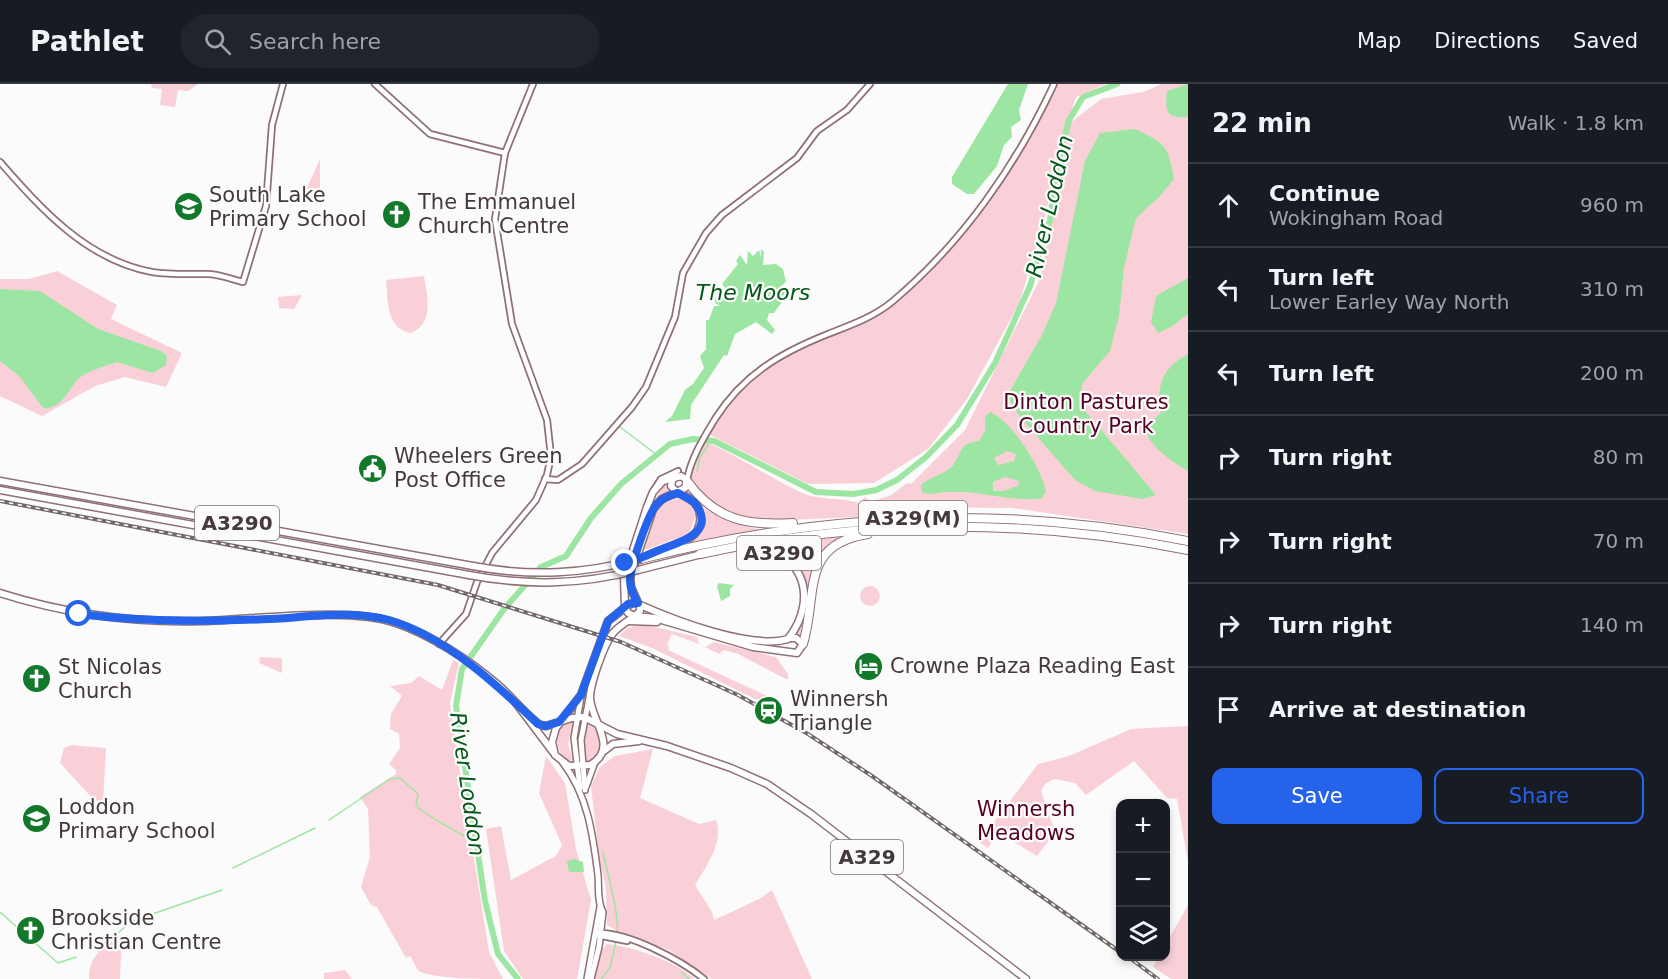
<!DOCTYPE html>
<meta charset="utf-8">
<style>
:root{--surface:#171b24;--page:#20242c;--text:#f1f3f6;--muted:#9ea1a6;--line:#363941;--accent:#2563eb}
body{margin:0;font-family:"DejaVu Sans",sans-serif;background:var(--page);color:var(--text)}
.controls{position:absolute;right:18px;bottom:18px;display:grid;overflow:hidden;border-radius:12px;box-shadow:0 3px 9px #0003}
.controls button{width:54px;height:54px;display:grid;place-items:center;padding:0;border:0;border-bottom:2px solid var(--line);background:var(--surface);color:var(--text);font:30px sans-serif}
.stop{position:absolute;width:18px;height:18px;margin:-14px;border:4px solid #2563eb;border-radius:50%;background:#fff}
.stop.end{background:#2563eb;border-color:#fff;box-shadow:0 2px 6px #0008}
.list{margin:0;padding:0;list-style:none}
h2{display:flex;justify-content:space-between;align-items:center;height:78px;margin:0;padding:0 24px;font-size:26px}
h2 small{font-size:20px;font-weight:400;color:var(--muted)}
.list li{display:grid;grid-template-columns:39px 1fr auto;gap:18px;align-items:center;box-sizing:border-box;height:84px;padding:0 24px;border-top:2px solid var(--line)}
.list b{display:block;font-size:22px;white-space:nowrap}
.list p{margin:0;font-size:20px;white-space:nowrap;color:var(--muted)}
.list em{font-size:20px;font-style:normal;color:var(--muted)}
.actions{display:flex;gap:12px;padding:18px 24px}
.actions a{flex:1;padding:14px 0;border:2px solid var(--accent);border-radius:12px;text-align:center;font-size:21px;color:var(--accent)}
.actions .main{background:var(--accent);color:#fff}
.icon{flex:none;width:33px;height:33px;fill:none;stroke:currentColor;stroke-width:2;stroke-linecap:round;stroke-linejoin:round}
.map{position:relative;flex:none;width:1188px;height:895px;overflow:hidden}
header{display:flex;align-items:center;gap:36px;box-sizing:border-box;height:84px;padding:0 30px;background:var(--surface);border-bottom:2px solid var(--line)}
header strong{font-size:28px}
nav{display:flex;gap:33px;margin-inline-start:auto;font-size:21px}
.search{width:420px;height:54px;background:var(--page);display:flex;align-items:center;gap:15px;box-sizing:border-box;padding:0 21px;border-radius:33px;color:var(--muted);font-size:22px}
main{display:flex}
aside{flex:1;background:var(--surface)}
.map>svg:first-child{display:block}
</style>
<header>
<strong>Pathlet</strong>
<div class="search"><svg class="icon" aria-label="search" viewBox="0 0 24 24"><circle cx="10" cy="10" r="6"/><path d="M15 15l6 6"/></svg>Search here</div>
<nav><a>Map</a><a>Directions</a><a>Saved</a></nav>
</header>
<main>
<div class="map">
<svg width="1188" height="895" viewBox="0 0 1188 895">
<rect width="100%" height="100%" fill="#fbfbfb"/>
<g fill="#fad0d8">
<path d="M151,0H198L188,7L178,6L175,23L160,21L162,5L152,4Z"/>
<path d="M1059,0H1106L1076,13L1060,61L1044,138L1019,220L967,315L928,365L874,399L808,400L710,351C739,300 767,279 821,256C838,249 859,243 875,233C956,184 1013,80 1059,0Z"/>
<path d="M1162,0H1188V450L1012,424L917,423L918,430L769,437C743,436 690,421 691,388C692,377 701,367 706,358C739,372 768,393 800,408C818,417 841,413 859,419L865,413L871,418L891,411L907,399L911,400L965,346L1040,195L1070,39L1101,15L1143,8Z"/>
<path d="M320,75V106H306Z"/>
<path d="M57,187L117,221L111,235L182,269L166,303L125,293L95,302L42,332L0,312V195H29Z"/>
<path d="M424,192C427,213 435,238 411,249C386,245 388,217 386,196Z"/>
<path d="M302,211L294,225L279,224L278,213Z"/>
<path d="M669,397L667,404L672,408L659,415L652,422L627,494L628,506L634,516L627,519C626,513 624,506 625,500C626,481 654,406 669,397Z"/>
<path d="M677,414L687,417L696,430L689,450L642,467C648,448 653,414 677,414Z"/>
<path d="M700,422L729,438L761,446L694,457C703,445 707,437 700,422Z"/>
<path d="M838,453L822,468L812,482L800,554L795,551C803,539 804,528 803,514C801,484 797,468 764,463Z"/>
<circle cx="870" cy="512" r="10"/>
<path d="M642,540L697,553L699,560L672,550L667,561L669,563L668,566L767,612L766,615H755L652,564L619,552L627,544Z"/>
<path d="M714,558L776,573L788,590V596L738,570L724,566L719,570L705,563Z"/>
<path d="M260,573L282,574V589L259,579Z"/>
<path d="M453,576L459,579L450,619L456,662L489,868L503,895C478,895 441,895 420,888C415,884 414,877 410,872L406,874L377,823L371,821L361,803L370,773L368,725L360,713L396,690V686L389,680L400,664L399,650L390,645L391,630L402,612L390,602L411,599L419,592L442,606Z"/>
<path d="M574,635L568,660L574,679L561,672L557,657L561,643Z"/>
<path d="M586,636C606,646 606,671 584,679Z"/>
<path d="M1188,642V778L1177,715L1167,714L1134,677L1086,711L1075,699L1054,695L1045,700L1041,707L1055,748L1037,772L999,749L988,764L979,758L1038,680L1069,672L1131,645Z"/>
<path d="M71,661L106,664L103,718L94,716L60,679L64,664Z"/>
<path d="M653,665L640,714L699,740L716,736C724,759 706,782 695,801L712,828L714,836L761,814L772,806L812,895H711L669,866L615,846L607,841L606,804L599,773L591,702L600,683L615,672Z"/>
<path d="M546,672L565,699L576,765L591,816L577,895H523L504,867L486,745L501,742L511,796L556,772L562,761L539,709Z"/>
<path d="M1188,821V895H1171L1153,883L1158,873L1166,872V860Z"/>
<path d="M122,850L120,895H89C89,870 104,863 122,850Z"/>
<path d="M607,860C628,861 681,879 694,895H594L602,866Z"/>
<path d="M345,886L352,895H324V889Z"/>
</g>
<g fill="#9de5a2" fill-rule="evenodd">
<path d="M1008,0H1028L1019,26L1021,36L1011,43L1012,53L1004,61L997,82L974,110H967L952,100V93Z"/>
<path d="M1188,0V33C1165,35 1165,27 1167,7Z"/>
<path d="M1135,45C1166,60 1168,61 1174,95L1159,113L1136,134L1124,184L1119,232L1110,267L1082,300L1081,322L1156,411L1143,415L1095,407L1075,396L1020,333L1007,312L1042,251L1056,219L1085,77L1100,49Z"/>
<path d="M761,165L764,168L763,181L776,180L783,185L786,198L779,204L791,205L774,229H769L767,236L775,246L772,250L756,238L735,250L727,272L724,271L691,321L690,335L665,338L672,332L685,306L693,300L704,284L700,272L706,265V236H709L714,222H720L715,219V214L726,205L722,200L738,180L736,177L740,171L747,181L748,167L753,172L759,166L761,174Z"/>
<path d="M1188,194V230L1171,243L1158,249L1151,238L1156,212Z"/>
<path d="M0,205L40,207L98,245L161,267L167,272L166,281L153,289L117,278C106,282 86,287 78,295C68,306 61,326 43,324L20,293L0,277Z"/>
<path d="M1188,270V387C1171,376 1149,364 1145,343L1161,329C1156,301 1162,284 1188,270Z"/>
<path d="M990,328C1013,338 1041,384 1046,407L1042,414C1015,419 977,406 948,408C937,408 933,412 922,408L921,401C930,392 944,392 953,381C964,367 957,360 979,357L985,347V333ZM1007,367L1016,370L1014,377L998,381L994,374ZM1005,393L1019,397V401L1004,407H993V398Z"/>
<path d="M719,499L734,501L730,505V512L721,517L717,502Z"/>
<path d="M574,775L583,778L584,788H569L567,777Z"/>
</g>
<g fill="none" stroke-linecap="round" stroke-linejoin="round">
<g stroke="#9de5a2" stroke-width="1.5">
<path d="M620,343L657,371"/>
<path d="M697,387L700,373L711,357"/>
<path d="M329,736L390,695L400,694L418,710L416,721C419,727 468,755 477,758"/>
<path d="M603,768C607,789 620,832 617,849"/>
<path d="M233,784L315,744"/>
<path d="M0,828L58,879L76,873"/>
<path d="M98,867L127,841L138,835L222,806"/>
<path d="M681,888L689,895"/>
<path d="M601,895L610,884L616,857"/>
</g>
<path stroke="#9de5a2" stroke-width="6" d="M518,895L498,870L485,817L456,622L462,585L504,525L541,483L566,472L591,434L621,400L670,360L693,355L714,357L816,408L853,410L876,406L897,396L926,373L957,341L995,279L1030,202L1050,136L1056,89L1069,36L1083,13L1117,0"/>
<defs>
<g id="tertiary">
<path d="M375,0L430,50L505,69"/>
<path d="M0,78C42,126 87,176 152,188C171,191 188,190 207,190C219,190 231,195 243,198L266,122L272,41L283,0"/>
<path d="M545,395L558,396L582,380L632,323L646,303L675,233L683,189L706,149L722,131L797,74L817,47L847,26L870,0"/>
<path d="M687,396C691,374 703,355 715,335C743,291 780,269 828,250C851,241 874,233 893,217C962,159 1016,82 1054,0"/>
<path d="M654,406L661,395L678,387"/>
<path d="M439,560L466,530L477,498L492,469L536,416L547,391L551,372L547,336L512,240L495,135L505,69L533,0"/>
<path d="M598,849C628,848 681,876 704,895"/>
<path d="M597,851L627,857"/>
</g>
<g id="secondary">
<path d="M563,679C588,711 593,752 598,791C599,802 597,818 603,828L599,863L591,895"/>
<path d="M586,703L595,678"/>
<path d="M580,704L574,654L581,613"/>
<path d="M585,706L581,656L590,609"/>
<path d="M587,895L600,823"/>
</g>
<g id="primary">
<path d="M673,393L671,402L678,409"/>
<path d="M0,397L473,482"/>
<path d="M0,406L469,491"/>
<path d="M649,471C668,462 704,459 700,431C699,419 689,413 679,409"/>
<path d="M638,486L702,470"/>
<path d="M0,509C66,530 133,539 202,537C254,536 350,522 396,539C431,551 469,576 497,600C512,613 524,629 540,641L546,642L572,634L584,633L617,650L667,662L731,684L767,700L811,730L1026,895"/>
<path d="M638,520C674,536 751,566 788,555C822,512 800,458 742,465"/>
<path d="M625,523L635,518L640,522V527L635,532L628,529L625,524L624,494L647,423L653,408L663,397L681,392L687,396L685,404L662,415L653,425L630,493L631,503L638,519"/>
<path d="M625,524L608,537L581,611L556,644L552,658L555,671L569,682L590,681C620,664 591,637 590,614C590,600 604,560 613,549C619,542 628,537 635,532"/>
<path d="M636,532L655,534L753,563L797,569L803,560L796,554H789"/>
<path d="M628,537L657,538"/>
<path d="M516,619L553,668"/>
<path d="M604,667L613,660L639,657"/>
</g>
<g id="motorway">
<path d="M687,397C715,436 747,442 793,439"/>
<path d="M700,470C861,435 1026,434 1188,466"/>
<path d="M641,475C821,429 1005,420 1188,457"/>
<path d="M803,560C818,512 799,460 868,450"/>
</g>
</defs>
<use href="#tertiary" stroke="#8e7076" stroke-width="8"/>
<use href="#secondary" stroke="#8e7076" stroke-width="8"/>
<use href="#primary" stroke="#8e7076" stroke-width="9"/>
<use href="#motorway" stroke="#8e7076" stroke-width="10"/>
<use href="#tertiary" stroke="#fff" stroke-width="4.5"/>
<use href="#secondary" stroke="#fff" stroke-width="5"/>
<use href="#primary" stroke="#fff" stroke-width="6"/>
<use href="#motorway" stroke="#fff" stroke-width="8"/>
<defs>
<g id="rail">
<path d="M0,417L438,501L621,558L738,611L808,650L872,692L1120,868"/>
<path d="M1127,872L1158,895"/>
</g>
</defs>
<use href="#rail" stroke="#72686a" stroke-width="4"/>
<use href="#rail" stroke="#fbfbfb" stroke-width="1.5" stroke-dasharray="4.5" stroke-linecap="butt"/>
<defs>
<g id="primary-bridge">
<path d="M473,482C532,493 583,490 641,475"/>
<path d="M469,491C527,502 580,501 638,486"/>
</g>
</defs>
<use href="#primary-bridge" stroke="#8e7076" stroke-width="9" stroke-linecap="butt"/>
<use href="#primary-bridge" stroke="#fff" stroke-width="6"/>
</g>
<g fill="none" stroke-linecap="round" stroke-linejoin="round">
<path stroke="#2563eb" stroke-width="8" d="M79,530C143,538 206,538 270,535C309,533 352,526 389,536C445,552 497,601 538,640L546,642L559,638L581,611L608,537L628,520L638,519C634,512 630,505 630,497C630,483 648,430 657,420C662,414 670,411 678,409L694,418C719,450 678,458 657,467C646,472 636,476 625,479"/>
</g>
<defs>
<symbol id="school-disc" viewBox="-11 -11 22 22"><circle r="9.5" fill="#12782a" stroke="#fbfbfb"/><path d="M0-5L7-2L0 1L-7-2ZM-4 1L0 2.5L4 1V4Q0 6-4 4Z" fill="#fff"/></symbol>
<symbol id="church-disc" viewBox="-11 -11 22 22"><circle r="9.5" fill="#12782a" stroke="#fbfbfb"/><path d="M-1.2-6h2.4v3.5h3.3v2.4h-3.3V6h-2.4V-.1h-3.3v-2.4h3.3Z" fill="#fff"/></symbol>
<symbol id="civic-disc" viewBox="-11 -11 22 22"><circle r="9.5" fill="#12782a" stroke="#fbfbfb"/><path d="M-.6-6.5H3V-4.5H.6V-3L4-1V1h2V6H-6V1h2V-1L-.6-3ZM-1.2 2.5V6h2.4V2.5Z" fill="#fff"/></symbol>
<symbol id="hotel-disc" viewBox="-11 -11 22 22"><circle r="9.5" fill="#12782a" stroke="#fbfbfb"/><path d="M-6-4.5h1.5V1H6V5H4.5V3h-9V5H-6ZM-4 0a1.8 1.8 0 1 1 3.6 0ZM.5 0V-2.5h3Q6-2.5 6 0Z" fill="#fff"/></symbol>
<symbol id="station-disc" viewBox="-11 -11 22 22"><circle r="9.5" fill="#12782a" stroke="#fbfbfb"/><path d="M-3-6H3Q5-6 5-4V2Q5 4 3 4L4.5 6H3L1.5 4h-3L-3 6H-4.5L-3 4Q-5 4-5 2V-4Q-5-6-3-6ZM-3.5-4v3h7v-3ZM-3.5 1v1.5H-2V1ZM2 1v1.5H3.5V1Z" fill="#fff"/></symbol>
</defs>
<g fill-rule="evenodd">
<use href="#school-disc" x="172" y="106" width="33" height="33"/>
<use href="#church-disc" x="380" y="114" width="33" height="33"/>
<use href="#civic-disc" x="356" y="368" width="33" height="33"/>
<use href="#hotel-disc" x="852" y="566" width="33" height="33"/>
<use href="#church-disc" x="20" y="578" width="33" height="33"/>
<use href="#station-disc" x="752" y="610" width="33" height="33"/>
<use href="#school-disc" x="20" y="718" width="33" height="33"/>
<use href="#church-disc" x="14" y="830" width="33" height="33"/>
</g>
<g text-anchor="middle" stroke-width="4.5" stroke-linejoin="round" paint-order="stroke">
<g fill="#fbfbfb" stroke="#7c7375" stroke-width="1.5">
<rect x="859" y="417" width="108" height="34" rx="4.5"/>
<rect x="195" y="422" width="84" height="34" rx="4.5"/>
<rect x="737" y="452" width="84" height="34" rx="4.5"/>
<rect x="831" y="756" width="72" height="34" rx="4.5"/>
</g>
<g font-size="20" font-weight="bold" fill="#46393b">
<text x="913" y="441">A329(M)</text>
<text x="237" y="446">A3290</text>
<text x="779" y="476">A3290</text>
<text x="867" y="780">A329</text>
</g>
<g font-size="21" fill="#46393b" stroke="#fbfbfb" text-anchor="start">
<text x="209" y="118">South Lake<tspan x="209" dy="24">Primary School</tspan></text>
<text x="418" y="125">The Emmanuel<tspan x="418" dy="24">Church Centre</tspan></text>
<text x="394" y="379">Wheelers Green<tspan x="394" dy="24">Post Office</tspan></text>
<text x="890" y="589">Crowne Plaza Reading East</text>
<text x="58" y="590">St Nicolas<tspan x="58" dy="24">Church</tspan></text>
<text x="790" y="622">Winnersh<tspan x="790" dy="24">Triangle</tspan></text>
<text x="58" y="730">Loddon<tspan x="58" dy="24">Primary School</tspan></text>
<text x="51" y="841">Brookside<tspan x="51" dy="24">Christian Centre</tspan></text>
</g>
<g font-size="21" fill="#540022" stroke="#fbfbfb">
<text x="1086" y="325">Dinton Pastures<tspan x="1086" dy="24">Country Park</tspan></text>
<text x="1026" y="732">Winnersh<tspan x="1026" dy="24">Meadows</tspan></text>
</g>
<g font-size="22" font-style="italic" fill="#05571a" stroke="#fbfbfb">
<text transform="translate(1049 122) rotate(-77)" y="8">River Loddon</text>
<text x="753" y="216">The Moors</text>
<text transform="translate(468 700) rotate(82)" y="8">River Loddon</text>
</g>
</g>
</svg>
<div class="controls">
<button>+</button>
<button>−</button>
<button><svg class="icon" aria-label="layers" viewBox="0 0 24 24"><path d="M12 4l9 5-9 5-9-5zM3 14l9 5 9-5"/></svg></button>
</div>
<div class="stop" style="left:79px;top:530px"></div>
<div class="stop end" style="left:625px;top:479px"></div>
</div>
<aside>
<h2>22 min<small>Walk · 1.8 km</small></h2>
<ul class="list">
<li><svg class="icon" aria-label="ahead" viewBox="0 0 24 24"><path d="M12 20V5M6 11l6-6 6 6"/></svg><div><b>Continue</b><p>Wokingham Road</p></div><em>960 m</em></li>
<li><svg class="icon" aria-label="left" viewBox="0 0 24 24"><path d="M17 20v-9H6M10 6l-5 5 5 5"/></svg><div><b>Turn left</b><p>Lower Earley Way North</p></div><em>310 m</em></li>
<li><svg class="icon" aria-label="left" viewBox="0 0 24 24"><path d="M17 20v-9H6M10 6l-5 5 5 5"/></svg><div><b>Turn left</b></div><em>200 m</em></li>
<li><svg class="icon" aria-label="right" viewBox="0 0 24 24"><path d="M7 20v-9h11M14 6l5 5-5 5"/></svg><div><b>Turn right</b></div><em>80 m</em></li>
<li><svg class="icon" aria-label="right" viewBox="0 0 24 24"><path d="M7 20v-9h11M14 6l5 5-5 5"/></svg><div><b>Turn right</b></div><em>70 m</em></li>
<li><svg class="icon" aria-label="right" viewBox="0 0 24 24"><path d="M7 20v-9h11M14 6l5 5-5 5"/></svg><div><b>Turn right</b></div><em>140 m</em></li>
<li><svg class="icon" aria-label="arrive" viewBox="0 0 24 24"><path d="M6 21V4h12l-3 4 3 4H6"/></svg><div><b>Arrive at destination</b></div></li>
</ul>
<div class="actions"><a class="main">Save</a><a>Share</a></div>
</aside>
</main>
